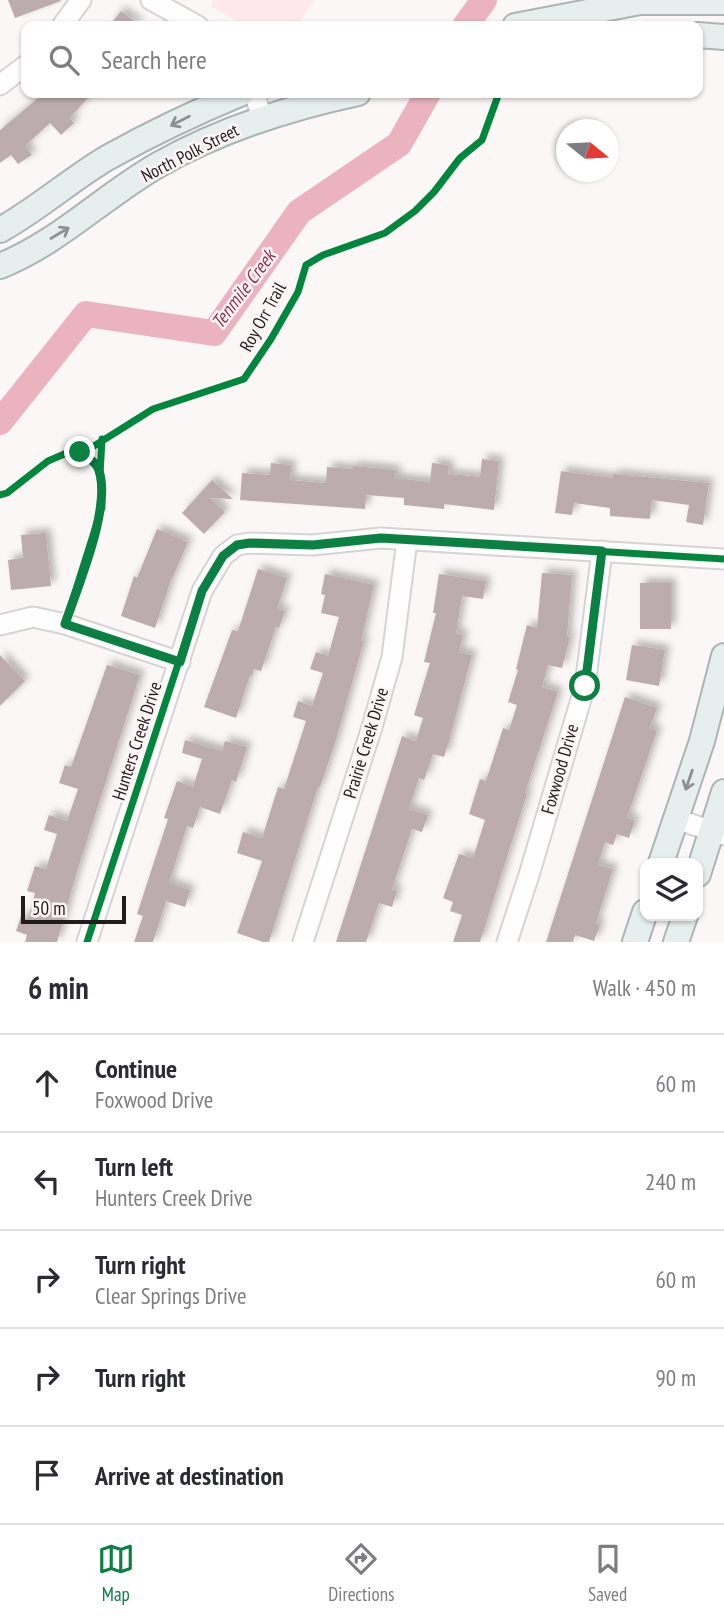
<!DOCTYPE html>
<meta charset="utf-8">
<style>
:root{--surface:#fff;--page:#f7f7f7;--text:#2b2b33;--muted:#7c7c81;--line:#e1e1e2;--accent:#0b8043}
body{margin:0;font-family:"PT Sans Narrow",sans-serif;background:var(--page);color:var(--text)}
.controls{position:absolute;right:21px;bottom:21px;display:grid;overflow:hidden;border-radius:14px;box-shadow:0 2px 5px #0004}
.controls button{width:63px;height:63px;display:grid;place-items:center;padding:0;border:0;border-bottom:2px solid var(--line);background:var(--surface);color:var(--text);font:35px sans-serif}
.compass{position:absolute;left:556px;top:119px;width:63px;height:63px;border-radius:50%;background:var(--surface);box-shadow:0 2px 5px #0004;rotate:108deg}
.scale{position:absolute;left:21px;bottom:18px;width:105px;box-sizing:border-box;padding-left:7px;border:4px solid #211d1e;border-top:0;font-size:19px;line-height:24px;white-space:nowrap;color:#211d1e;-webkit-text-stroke:5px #fff4f6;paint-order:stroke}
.stop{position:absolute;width:21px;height:21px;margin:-16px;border:5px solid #0b8043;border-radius:50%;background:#fff}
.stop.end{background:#0b8043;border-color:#fff;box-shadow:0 2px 7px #0008}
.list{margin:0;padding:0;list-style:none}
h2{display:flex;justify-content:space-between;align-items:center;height:91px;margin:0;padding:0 28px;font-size:30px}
h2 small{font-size:23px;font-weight:400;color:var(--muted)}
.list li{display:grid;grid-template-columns:46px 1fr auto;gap:21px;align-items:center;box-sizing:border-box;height:98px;padding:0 28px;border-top:2px solid var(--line)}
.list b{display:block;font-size:26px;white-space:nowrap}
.list p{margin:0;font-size:23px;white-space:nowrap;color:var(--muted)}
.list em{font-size:23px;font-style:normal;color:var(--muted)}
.icon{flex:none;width:38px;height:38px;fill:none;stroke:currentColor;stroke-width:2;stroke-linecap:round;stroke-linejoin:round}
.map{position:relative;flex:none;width:724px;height:942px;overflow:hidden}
.search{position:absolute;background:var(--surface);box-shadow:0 2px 5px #0004;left:21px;right:21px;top:21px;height:77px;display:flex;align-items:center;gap:18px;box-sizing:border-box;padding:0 24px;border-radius:14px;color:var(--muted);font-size:26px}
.sheet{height:581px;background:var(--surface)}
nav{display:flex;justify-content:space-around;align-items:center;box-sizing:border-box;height:98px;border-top:2px solid var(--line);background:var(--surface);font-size:19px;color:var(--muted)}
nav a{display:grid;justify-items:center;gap:4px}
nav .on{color:var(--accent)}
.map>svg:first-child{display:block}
</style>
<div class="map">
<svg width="724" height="942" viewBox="0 0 724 942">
<defs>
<filter id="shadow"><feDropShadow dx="5" dy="-5" stdDeviation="3.5" flood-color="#0004"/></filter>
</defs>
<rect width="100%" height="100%" fill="#fcf7f7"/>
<path fill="#fee8ec" d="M214,0H314L297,26H246L211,6Z"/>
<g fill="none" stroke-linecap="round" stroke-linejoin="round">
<g stroke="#eab3bf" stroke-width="26">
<path d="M465,26L484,0"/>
<path d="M0,422L86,314L214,333L299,212L399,144L428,93"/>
</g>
</g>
<g fill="#bcacaf" filter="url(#shadow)">
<path d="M8,0H60L61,1L15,18Z"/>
<path d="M121,11L141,26H109Z"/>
<path d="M44,93H92L70,118L74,123L61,135L50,123L25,146L32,155L18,164L11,155L0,163V130Z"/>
<path d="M482,459L499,461L494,510L444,504V509L404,505V498L366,495L365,509L240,500L242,473L270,475L271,463L291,465L290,480L326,483L327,467L353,469V466L396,470L395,478L430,482L432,463L449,465L448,474L480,477Z"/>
<path d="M561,471L613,478V474L709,483L703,525L686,522L689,505L652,500L650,519L610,516V508L574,503L572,515L555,513Z"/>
<path d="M212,480L233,499L210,498L225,512L204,534L182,513Z"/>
<path d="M157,529L188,542L173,577H172L155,628L121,616L134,576L137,578Z"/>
<path d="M46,533L51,586L11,590L8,560L23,558L21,535Z"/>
<path d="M258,569L287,578L277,609L285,611L279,628L276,627L261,671L254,669L252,676L250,675L236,718L204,707L232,630L238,631Z"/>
<path d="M542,573L572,575L567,636L570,637L562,668L548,665L542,687L558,692L525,793L527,794L480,942H453L462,915L450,911L453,902L443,898L459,854L473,858L485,820L469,814L480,779L486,781L503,728L509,730L517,705L508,702L518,670L516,669L527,625L537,628Z"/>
<path d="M325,574L374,585L361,641H364L335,743L320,787H318L269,942H263L237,933L262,861L237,853L243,832L262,838L278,787L284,789L306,721L293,717L298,701L312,706L323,673L310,669L316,652L328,656L339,617L321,613L325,595L321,594Z"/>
<path d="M439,574L486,581L483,599L462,596L456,633L463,635L459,652L472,655L449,741L444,757L433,754L424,780L419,778L409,809L428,815L422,832L412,829L392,889L397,891L392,907L379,903L366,942H336L402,736L416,741L423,718L414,715L430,663L424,662L436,613H433Z"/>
<rect x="640" y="583" width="31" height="46"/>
<path d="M632,645L665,650L659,686L626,680Z"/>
<path d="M0,655L25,681L0,706Z"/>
<path d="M107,665L140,675L75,878L57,942H25L27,935L16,931L21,916L28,919L35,893L27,891L35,866L46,869L57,834L44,830L49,815L67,821L78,789L59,783L65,765L71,767Z"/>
<path d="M625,697L657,708L650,728L657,731L627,818L635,820L629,838L617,834L613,845L605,842L598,865L613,869L596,923L600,925L594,941L575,935L573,942H546Z"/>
<path d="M185,740L222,751L225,741L247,747L236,782L232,780L220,814L200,807L193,828L187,826L169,883L190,890L185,907L166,901L153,942H134L143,916L137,914L168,819L164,818L177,781L193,787L202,759L182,753Z"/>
</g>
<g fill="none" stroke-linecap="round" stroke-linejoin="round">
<defs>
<g id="minor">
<path d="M151,0L198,26"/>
<path d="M62,26L81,0"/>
<path d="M0,85L26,65"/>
<path d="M254,93L262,117"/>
<path d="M0,625L33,617L65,624L180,662"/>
<path d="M676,819L724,835"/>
<path d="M87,942L202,591L223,556L237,545L250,543L313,545L381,538L724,559"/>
<path d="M303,942L372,727L392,657L407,540"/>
<path d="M507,942L529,875L585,686L602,551"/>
</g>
<g id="major">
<path d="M515,26L640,2H724"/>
<path d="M698,35L724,37"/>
<path d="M0,230C38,209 70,180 107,158C150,134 196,112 242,93"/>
<path d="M0,266C58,243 104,196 158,165C221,129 288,108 358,93"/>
<path d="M661,863L702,741L724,656"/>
<path d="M698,874L724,792"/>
<path d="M635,942L645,912"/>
<path d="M676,942L685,916"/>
</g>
</defs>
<use href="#minor" stroke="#d7d3d3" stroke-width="23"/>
<use href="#major" stroke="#aab5b5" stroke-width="28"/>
<use href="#minor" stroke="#fffefe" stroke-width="19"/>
<use href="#major" stroke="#e7eeee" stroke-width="24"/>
<defs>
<g id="cycleway">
<path d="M0,495L7,493L48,461L69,452L86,451L153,409L244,379L271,339L298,292L306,265L323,255L385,233L415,211L434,192L460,158L482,140L499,93"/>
<path d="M65,624L102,507L100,474L102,439"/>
<path d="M87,942L202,591L223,556L237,545L250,543L313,545L381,538L724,559"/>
</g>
</defs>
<use href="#cycleway" stroke="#fff4f6" stroke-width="11"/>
<use href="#cycleway" stroke="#00873e" stroke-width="7"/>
</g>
<defs><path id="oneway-shaft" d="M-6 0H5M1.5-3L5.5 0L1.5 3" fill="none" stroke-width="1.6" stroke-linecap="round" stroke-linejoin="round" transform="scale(1.75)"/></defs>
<g stroke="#8e9090">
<use href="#oneway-shaft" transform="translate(180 121) rotate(153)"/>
<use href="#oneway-shaft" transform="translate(60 233) rotate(-31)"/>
<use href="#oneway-shaft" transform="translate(689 780) rotate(109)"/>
</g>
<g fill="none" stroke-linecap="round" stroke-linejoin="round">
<path stroke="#0b8043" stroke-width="9" d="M80,452C86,456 93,460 97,466C115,500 77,588 65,624L180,662L202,591L223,556L237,545L250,543L313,545L381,538L602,551L585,686"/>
</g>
<g text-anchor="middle" stroke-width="5" stroke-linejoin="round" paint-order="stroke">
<g font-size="18" fill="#211d1e" stroke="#fff4f6">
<text transform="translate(190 153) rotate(-27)" y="6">North Polk Street</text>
<text transform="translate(263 317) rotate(-61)" y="6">Roy Orr Trail</text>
<text transform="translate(137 741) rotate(-72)" y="6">Hunters Creek Drive</text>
<text transform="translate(366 743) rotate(-73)" y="6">Prairie Creek Drive</text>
<text transform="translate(560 769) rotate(-74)" y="6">Foxwood Drive</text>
</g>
<g font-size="19" font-style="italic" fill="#8e344e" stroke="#fff4f6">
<text transform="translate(243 289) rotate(-53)" y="7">Tenmile Creek</text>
</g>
</g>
</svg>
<div class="controls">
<button><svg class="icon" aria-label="layers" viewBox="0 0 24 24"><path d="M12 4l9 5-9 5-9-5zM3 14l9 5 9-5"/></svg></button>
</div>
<svg class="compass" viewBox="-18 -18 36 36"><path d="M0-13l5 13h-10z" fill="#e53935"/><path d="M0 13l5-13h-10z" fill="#7c7c81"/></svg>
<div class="scale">50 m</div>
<div class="stop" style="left:585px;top:686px"></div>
<div class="stop end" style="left:80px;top:452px"></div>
<div class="search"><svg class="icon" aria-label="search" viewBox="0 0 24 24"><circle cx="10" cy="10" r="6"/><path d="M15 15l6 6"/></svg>Search here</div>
</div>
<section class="sheet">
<h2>6 min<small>Walk · 450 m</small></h2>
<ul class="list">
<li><svg class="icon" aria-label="ahead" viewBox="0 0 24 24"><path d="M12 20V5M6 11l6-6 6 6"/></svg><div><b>Continue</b><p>Foxwood Drive</p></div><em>60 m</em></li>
<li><svg class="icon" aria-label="left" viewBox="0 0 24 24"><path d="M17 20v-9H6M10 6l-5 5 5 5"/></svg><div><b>Turn left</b><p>Hunters Creek Drive</p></div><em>240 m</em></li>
<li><svg class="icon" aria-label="right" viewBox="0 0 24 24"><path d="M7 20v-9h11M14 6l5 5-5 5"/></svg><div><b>Turn right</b><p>Clear Springs Drive</p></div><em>60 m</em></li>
<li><svg class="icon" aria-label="right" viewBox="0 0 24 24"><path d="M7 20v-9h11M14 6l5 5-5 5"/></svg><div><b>Turn right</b></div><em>90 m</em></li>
<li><svg class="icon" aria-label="arrive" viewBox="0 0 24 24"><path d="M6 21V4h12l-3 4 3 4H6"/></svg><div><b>Arrive at destination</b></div></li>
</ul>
</section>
<nav>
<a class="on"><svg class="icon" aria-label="map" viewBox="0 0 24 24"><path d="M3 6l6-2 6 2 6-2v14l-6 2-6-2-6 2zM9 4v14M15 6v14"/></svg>Map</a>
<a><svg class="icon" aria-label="directions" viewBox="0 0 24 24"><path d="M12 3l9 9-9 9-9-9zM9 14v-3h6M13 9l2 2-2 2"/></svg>Directions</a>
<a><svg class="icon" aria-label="saved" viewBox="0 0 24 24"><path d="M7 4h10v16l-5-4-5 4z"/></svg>Saved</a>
</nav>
